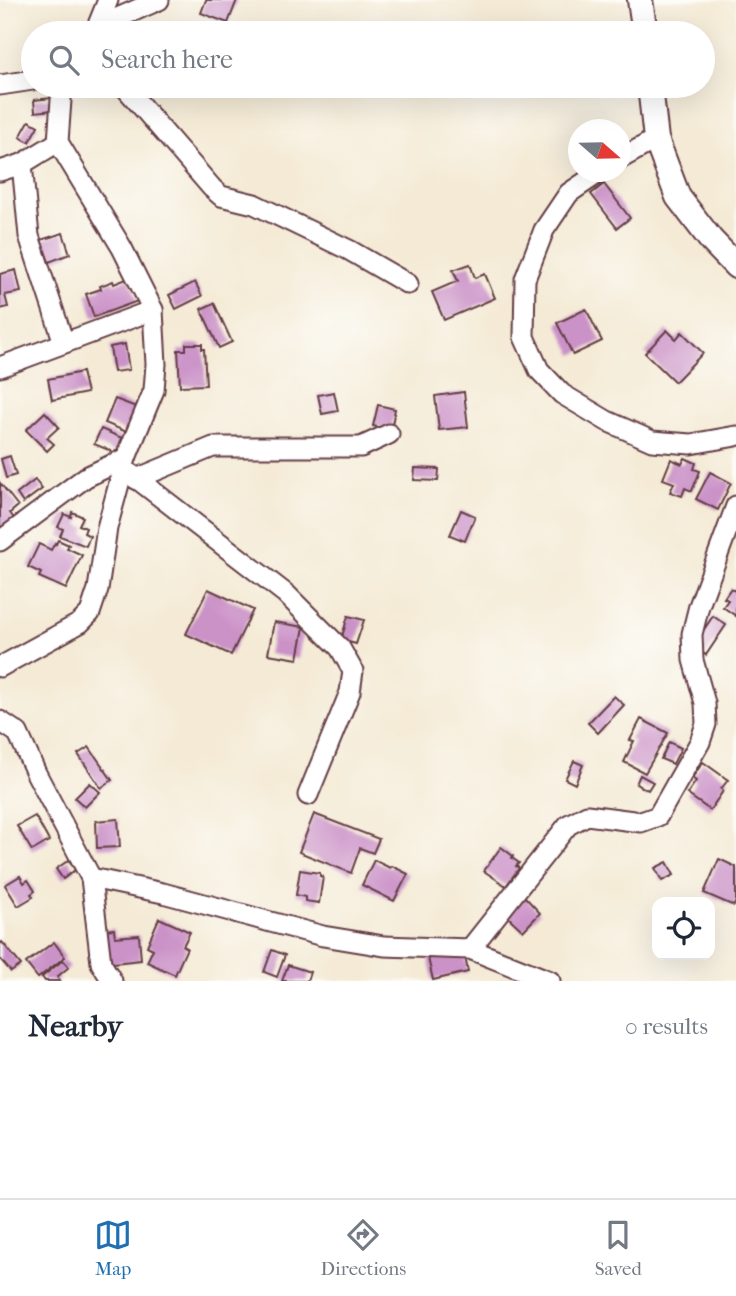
<!DOCTYPE html>
<style>
:root{--surface:#fff;--page:#f6f6f7;--text:#1f2937;--muted:#747a83;--line:#e0e1e3;--accent:#1f6fb2}
body{margin:0;font-family:"IM FELL French Canon",serif;background:var(--page);color:var(--text)}
.controls{position:absolute;right:21px;bottom:21px;display:grid;overflow:hidden;border-radius:14px;box-shadow:0 7px 28px #0002}
.controls button{width:63px;height:63px;display:grid;place-items:center;padding:0;border:0;border-bottom:2px solid var(--line);background:var(--surface);color:var(--text);font:35px sans-serif}
.compass{position:absolute;left:568px;top:119px;width:63px;height:63px;border-radius:50%;background:var(--surface);box-shadow:0 7px 28px #0002;rotate:110deg}
.list{margin:0;padding:0;list-style:none}
h2{display:flex;justify-content:space-between;align-items:center;height:91px;margin:0;padding:0 28px;font-size:30px}
h2 small{font-size:23px;font-weight:400;color:var(--muted)}
.icon{flex:none;width:38px;height:38px;fill:none;stroke:currentColor;stroke-width:2;stroke-linecap:round;stroke-linejoin:round}
.map{position:relative;flex:none;width:736px;height:981px;overflow:hidden}
.search{position:absolute;background:var(--surface);box-shadow:0 7px 28px #0002;left:21px;right:21px;top:21px;height:77px;display:flex;align-items:center;gap:18px;box-sizing:border-box;padding:0 24px;border-radius:38px;color:var(--muted);font-size:26px}
.sheet{height:217px;background:var(--surface)}
nav{display:flex;justify-content:space-around;align-items:center;box-sizing:border-box;height:98px;border-top:2px solid var(--line);background:var(--surface);font-size:19px;color:var(--muted)}
nav a{display:grid;justify-items:center;gap:4px}
nav .on{color:var(--accent)}
.map>svg:first-child{display:block}
</style>
<div class="map">
<svg width="736" height="981" viewBox="0 0 736 981">
<rect width="100%" height="100%" fill="#fdfcf7"/>
<filter id="ink" filterUnits="userSpaceOnUse"><feTurbulence type="fractalNoise" baseFrequency=".0143" numOctaves="2"/><feDisplacementMap in="SourceGraphic" scale="14" xChannelSelector="R" yChannelSelector="G"/><feConvolveMatrix kernelMatrix="1 2 1 2 8 2 1 2 1" color-interpolation-filters="sRGB"/></filter>
<filter id="wash" filterUnits="userSpaceOnUse"><feTurbulence type="fractalNoise" baseFrequency=".00686" numOctaves="4" result="noise"/><feDisplacementMap in="SourceGraphic" scale="28" xChannelSelector="R" yChannelSelector="G"/><feGaussianBlur stdDeviation="1.57" result="paint"/><feColorMatrix in="noise" values="0 0 0 0 0 0 0 0 0 0 0 0 0 0 0 0 0 1.4 0 .05"/><feComposite in="paint" operator="in"/></filter>
<g filter="url(#wash)">
<rect width="100%" height="100%" fill="#f4ead5"/>
<g id="blocks">
<g fill="#cb92c8">
<path d="M206,0H237L228,23L201,13Z"/>
<path d="M52,98L53,110L35,112L34,100Z"/>
<path d="M29,121L38,126L29,142L20,137Z"/>
<path d="M604,184L630,218L617,228L591,194Z"/>
<path d="M63,233L70,254L49,262L41,240Z"/>
<path d="M470,264L475,278L485,274L495,298L444,320L432,292L458,281L453,270Z"/>
<path d="M16,270L21,292L5,295L8,307L0,309V274Z"/>
<path d="M129,278L138,301L94,317L86,294L101,289L100,286L113,281L114,284Z"/>
<path d="M195,282L202,296L176,309L169,295Z"/>
<path d="M214,303L232,342L219,348L201,309Z"/>
<path d="M586,309L602,341L573,355L557,323Z"/>
<path d="M667,330L676,339L682,332L703,353L675,382L645,353Z"/>
<path d="M125,344L129,370L114,372L110,347Z"/>
<path d="M186,344H202V349H204L206,385L180,386L178,350H186Z"/>
<path d="M82,372L87,393L52,400L48,379Z"/>
<path d="M334,392L338,411L322,414L318,395Z"/>
<path d="M464,392L468,427L439,430L435,396Z"/>
<path d="M115,399L139,408L129,433L105,423Z"/>
<path d="M378,405L395,409L391,430L373,426Z"/>
<path d="M45,412L59,427L47,438L54,444L47,451L26,430Z"/>
<path d="M101,429L122,438L116,453L94,444Z"/>
<path d="M10,456L16,475L6,478L1,459Z"/>
<path d="M685,458L696,463L694,469L700,471L692,491L685,488L682,496L670,492L674,483L663,479L671,459L682,464Z"/>
<path d="M415,468L439,469L438,481L414,480Z"/>
<path d="M710,472L731,483L718,510L696,499Z"/>
<path d="M35,480L42,489L23,503L17,494Z"/>
<path d="M0,483L18,506L10,513L16,521L0,533Z"/>
<path d="M461,510L475,516L465,541L450,535Z"/>
<path d="M72,512L83,517L79,525L86,528L84,533L90,536L86,546L60,536L63,529L58,527L64,514L71,517Z"/>
<path d="M58,540L69,545L67,548L82,555L66,589L39,577L41,573L28,567L39,544L51,550L55,543L56,544Z"/>
<path d="M731,588L736,592V616L723,607L728,600L724,598Z"/>
<path d="M208,589L253,610L231,655L186,634Z"/>
<path d="M348,616L364,620L356,644L341,640Z"/>
<path d="M713,616L726,625L706,655L693,646Z"/>
<path d="M274,622L304,627L298,659L268,654Z"/>
<path d="M614,696L624,705L598,733L588,723Z"/>
<path d="M641,719L668,733L645,773L624,762L634,741L630,740Z"/>
<path d="M669,742L681,748L673,764L661,759Z"/>
<path d="M89,747L112,780L101,788L78,754Z"/>
<path d="M574,761L583,765L575,784L565,779Z"/>
<path d="M703,762L728,780L721,789L723,791L710,810L687,794L696,781L692,778Z"/>
<path d="M640,775L653,782L648,790L636,784Z"/>
<path d="M90,783L100,792L85,807L75,798Z"/>
<path d="M314,814L379,839L373,853L360,848L351,873L299,852Z"/>
<path d="M35,816L49,841L32,851L17,826Z"/>
<path d="M118,819L120,847L97,848L96,821Z"/>
<path d="M501,847L513,856L512,858L519,863L516,866L519,868L506,886L484,871Z"/>
<path d="M719,859L736,867V901L734,906L704,893Z"/>
<path d="M69,860L75,870L63,879L56,869Z"/>
<path d="M374,860L390,868L392,866L408,874L394,901L362,885Z"/>
<path d="M667,862L674,875L662,881L655,868Z"/>
<path d="M300,870L320,873V876L323,877L319,903L305,901V897L296,895Z"/>
<path d="M20,876L24,883L28,880L35,891L31,894L33,897L18,906L5,885Z"/>
<path d="M524,896L540,913L523,931L505,914Z"/>
<path d="M159,918L190,932L183,946L187,948L175,975L147,962L153,949L147,946Z"/>
<path d="M114,929L115,937L139,935L141,960L104,964L101,930Z"/>
<path d="M2,942L21,965L11,972L0,959V944Z"/>
<path d="M54,942L65,957L38,978L26,963Z"/>
<path d="M272,950L285,955L277,977L264,972Z"/>
<path d="M464,951L468,972L433,980L428,958Z"/>
<path d="M63,960L69,967L57,977L60,981H45L42,977Z"/>
<path d="M288,965L310,972L307,981H282Z"/>
</g>
</g>
</g>
<g filter="url(#ink)">
<use href="#blocks" fill-opacity="0" stroke="#643d44" stroke-width="2"/>
<g fill="none" stroke-linecap="round" stroke-linejoin="round">
<defs>
<g id="minor">
<path d="M97,27L108,0"/>
<path d="M91,33L97,27L159,0"/>
<path d="M0,85L33,80"/>
<path d="M124,86L212,188L221,196L254,204L349,250L408,284"/>
<path d="M620,159L656,139"/>
<path d="M22,164L29,236L64,343"/>
<path d="M0,171L22,164L58,142"/>
<path d="M600,172L569,193L544,230L525,279L524,337L539,370L562,394L607,421L652,441L691,444L736,436"/>
<path d="M0,367L153,310"/>
<path d="M123,468L286,594L340,648L353,671L350,692L308,795"/>
<path d="M136,479L213,447H361L389,434"/>
<path d="M0,541L86,477L126,458"/>
<path d="M0,667L80,623L90,613L98,589L107,528L126,458L154,390L156,364L153,310L122,248L58,142L62,86"/>
<path d="M0,721L18,733L36,773L91,878L101,963L112,981"/>
<path d="M91,878L163,893L323,936L384,946L470,949L550,981"/>
<path d="M470,949L568,825L587,815L641,822L658,816L700,742L706,724L705,703L693,660L692,634L699,606L736,506"/>
</g>
<g id="tertiary">
<path d="M640,0L645,33"/>
<path d="M650,86L656,139L678,197L711,240L736,266"/>
</g>
</defs>
<use href="#minor" stroke="#643d44" stroke-width="23"/>
<use href="#tertiary" stroke="#643d44" stroke-width="28"/>
<use href="#minor" stroke="#fff" stroke-width="19"/>
<use href="#tertiary" stroke="#fff" stroke-width="24"/>
</g>
</g>
</svg>
<div class="controls">
<button><svg class="icon" aria-label="locate" viewBox="0 0 24 24"><circle cx="12" cy="12" r="6"/><path d="M12 2v4M12 18v4M2 12h4M18 12h4"/></svg></button>
</div>
<svg class="compass" viewBox="-18 -18 36 36"><path d="M0-13l5 13h-10z" fill="#e53935"/><path d="M0 13l5-13h-10z" fill="#747a83"/></svg>
<div class="search"><svg class="icon" aria-label="search" viewBox="0 0 24 24"><circle cx="10" cy="10" r="6"/><path d="M15 15l6 6"/></svg>Search here</div>
</div>
<section class="sheet">
<h2>Nearby<small>0 results</small></h2>
<ul class="list">
</ul>
</section>
<nav>
<a class="on"><svg class="icon" aria-label="map" viewBox="0 0 24 24"><path d="M3 6l6-2 6 2 6-2v14l-6 2-6-2-6 2zM9 4v14M15 6v14"/></svg>Map</a>
<a><svg class="icon" aria-label="directions" viewBox="0 0 24 24"><path d="M12 3l9 9-9 9-9-9zM9 14v-3h6M13 9l2 2-2 2"/></svg>Directions</a>
<a><svg class="icon" aria-label="saved" viewBox="0 0 24 24"><path d="M7 4h10v16l-5-4-5 4z"/></svg>Saved</a>
</nav>
